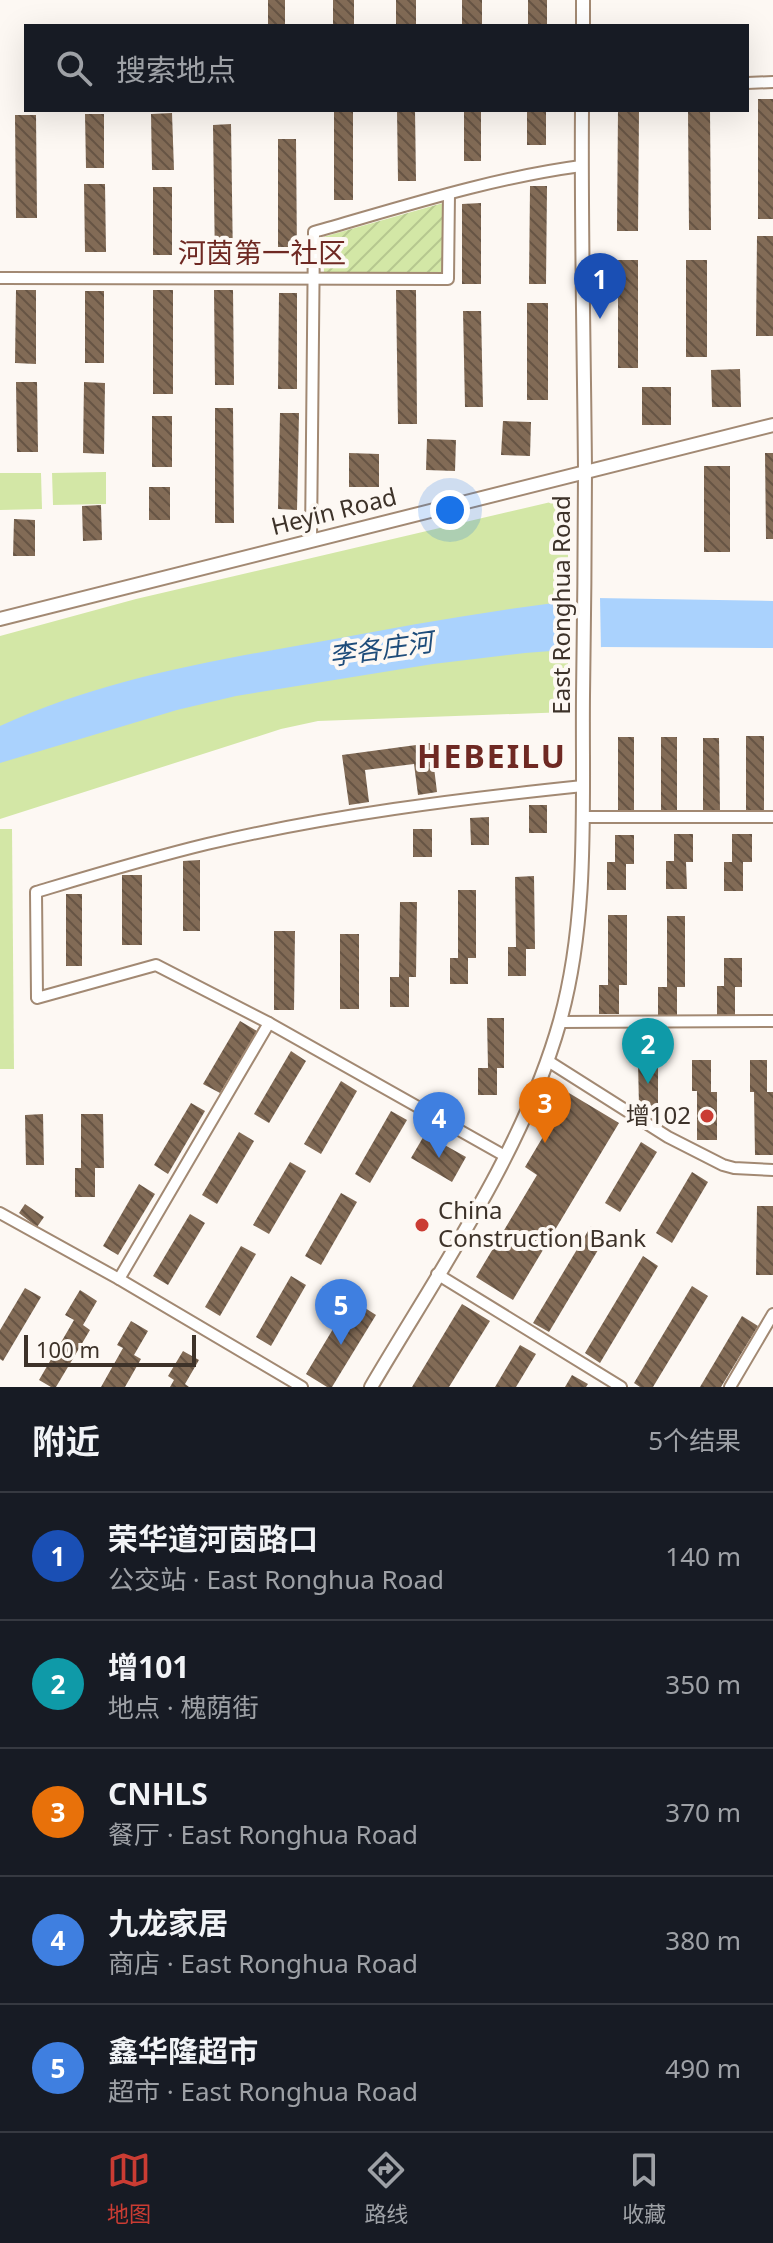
<!DOCTYPE html>
<html lang="zh">
<meta charset="utf-8">
<style>
:root{--surface:#171b24;--page:#20242c;--text:#f1f3f6;--muted:#9ea1a6;--line:#363941;--accent:#ca3c33}
body{margin:0;font-family:"Noto Sans","Noto Sans SC",sans-serif;background:var(--page);color:var(--text)}
.scale{position:absolute;left:24px;bottom:20px;width:172px;box-sizing:border-box;padding-left:8px;border:4px solid #3d3229;border-top:0;font-size:22px;line-height:28px;white-space:nowrap;color:#3d3229;-webkit-text-stroke:6px #fdf8f3;paint-order:stroke}
.you{position:absolute;left:450px;top:510px;width:28px;height:28px;margin:-20px;border:6px solid #fff;border-radius:50%;background:#1a73e8;box-shadow:0 0 0 12px #1a73e833}
.badge{display:grid;place-items:center;width:52px;height:52px;border-radius:50%;background:var(--accent);color:#fff;font-size:26px;font-weight:700}
.pin{position:absolute;translate:-50% -66px;filter:drop-shadow(0 2px 4px #0008)}
.pin::after{content:'';position:absolute;top:42px;width:28px;height:24px;background:inherit;clip-path:polygon(0 0,100% 0,50% 100%)}
.list{margin:0;padding:0;list-style:none}
h2{display:flex;justify-content:space-between;align-items:center;height:104px;margin:0;padding:0 32px;font-size:34px}
h2 small{font-size:26px;font-weight:400;color:var(--muted)}
.list li{display:grid;grid-template-columns:52px 1fr auto;gap:24px;align-items:center;box-sizing:border-box;height:128px;padding:0 32px;border-top:2px solid var(--line)}
.list b{display:block;font-size:30px;white-space:nowrap}
.list p{margin:0;font-size:26px;white-space:nowrap;color:var(--muted)}
.list em{font-size:26px;font-style:normal;color:var(--muted)}
.icon{flex:none;width:44px;height:44px;fill:none;stroke:currentColor;stroke-width:2;stroke-linecap:round;stroke-linejoin:round}
.map{position:relative;flex:none;width:773px;height:1387px;overflow:hidden}
.search{position:absolute;background:var(--surface);box-shadow:0 8px 32px #0002;left:24px;right:24px;top:24px;height:88px;display:flex;align-items:center;gap:20px;box-sizing:border-box;padding:0 28px;border-radius:0px;color:var(--muted);font-size:30px}
.sheet{height:744px;background:var(--surface)}
nav{display:flex;justify-content:space-around;align-items:center;box-sizing:border-box;height:112px;border-top:2px solid var(--line);background:var(--surface);font-size:22px;color:var(--muted)}
nav a{display:grid;justify-items:center;gap:4px}
nav .on{color:var(--accent)}
.map>svg:first-child{display:block}
</style>
<div class="map">
<svg width="773" height="1387" viewBox="0 0 773 1387">
<defs>
<pattern id="garden-furrows" width="10" height="10" patternUnits="userSpaceOnUse" patternTransform="scale(2)"><rect width="10" height="10" fill="#d3e7a6"/><path d="M-1 1l2-2M0 10L10 0M9 11l2-2" fill="none" stroke="#b6c78f"/></pattern>
<pattern id="building-back-hatch" width="6" height="6" patternUnits="userSpaceOnUse" patternTransform="scale(2)"><rect width="6" height="6" fill="#826b56"/><path d="M-1 5l2 2M0 0l6 6M5-1l2 2" fill="none" stroke="#665444"/></pattern>
</defs>
<rect width="100%" height="100%" fill="#fdf8f3"/>
<g fill="#d3e7a6">
<path d="M106,472V504L53,505L52,473Z"/>
<path d="M0,473H41L42,509L0,510Z"/>
<path d="M568,498V712L318,721L281,729L0,819V636L136,599Z"/>
<path d="M0,829H12L14,1069H0Z"/>
</g>
<path fill="url(#garden-furrows)" d="M443,203V274H324L323,237Z"/>
<path fill="#aad2fd" d="M596,598L773,601V648L603,647L525,653L433,664L236,696L177,710L0,763V726C101,680 210,661 318,642C410,625 503,608 596,598Z"/>
<path fill="#fdf8f3" d="M571,598H600L601,651L572,653Z"/>
<g fill="url(#building-back-hatch)">
<rect x="268" y="0" width="17" height="26"/>
<rect x="333" y="0" width="21" height="26"/>
<rect x="396" y="0" width="20" height="26"/>
<rect x="462" y="0" width="20" height="26"/>
<rect x="528" y="0" width="19" height="26"/>
<rect x="758" y="99" width="15" height="120"/>
<rect x="334" y="110" width="19" height="90"/>
<path d="M397,110H415L416,181H398Z"/>
<rect x="464" y="110" width="17" height="51"/>
<rect x="527" y="110" width="19" height="35"/>
<path d="M618,110H639L638,231H617Z"/>
<path d="M688,110H710L711,230H689Z"/>
<path d="M172,113L174,170H152L151,114Z"/>
<path d="M85,114H104V168H86Z"/>
<path d="M15,115H36L37,218H16Z"/>
<path d="M231,124L233,263H215L213,125Z"/>
<path d="M278,139H296L297,257H278Z"/>
<path d="M84,184H105L106,252H85Z"/>
<path d="M530,186H547L546,284H529Z"/>
<rect x="153" y="187" width="19" height="68"/>
<path d="M481,203V284H462V204Z"/>
<path d="M757,236H773V336H756Z"/>
<rect x="618" y="260" width="20" height="108"/>
<rect x="686" y="260" width="21" height="97"/>
<path d="M16,290H36V364L15,363Z"/>
<rect x="153" y="290" width="20" height="104"/>
<path d="M214,290H233L234,385H215Z"/>
<path d="M396,290H416L417,424H398Z"/>
<rect x="85" y="291" width="19" height="72"/>
<path d="M279,293H297V389H278Z"/>
<rect x="527" y="303" width="21" height="97"/>
<path d="M463,311H481L483,407H465Z"/>
<path d="M740,369L741,407H712L711,370Z"/>
<path d="M16,382H37L38,452H17Z"/>
<path d="M84,382L105,383L104,454L83,453Z"/>
<rect x="642" y="387" width="29" height="38"/>
<path d="M215,408H233L234,523H215Z"/>
<path d="M280,413H299L297,510L278,509Z"/>
<rect x="152" y="416" width="20" height="51"/>
<path d="M503,421L531,422L530,456L501,455Z"/>
<path d="M427,439L456,440L455,471L426,470Z"/>
<path d="M349,453L379,454V487H349Z"/>
<path d="M765,453H773V539H766Z"/>
<rect x="704" y="466" width="26" height="86"/>
<rect x="149" y="487" width="21" height="33"/>
<path d="M101,505L102,540L83,541L82,506Z"/>
<path d="M14,519L35,520V556H13Z"/>
<rect x="746" y="736" width="18" height="74"/>
<rect x="618" y="737" width="16" height="75"/>
<rect x="661" y="737" width="16" height="74"/>
<path d="M703,738H719L720,812H703Z"/>
<path d="M431,743L437,792L418,795L414,764L365,770L369,802L349,805L342,755Z"/>
<rect x="529" y="805" width="18" height="28"/>
<path d="M489,817V845H471L470,818Z"/>
<rect x="413" y="829" width="19" height="28"/>
<path d="M674,834H693V862H686L687,889H666V861H674Z"/>
<path d="M732,834H752V862H743V891H724V862H732Z"/>
<path d="M615,835H634V864H626V890H607V862H615Z"/>
<path d="M200,860V931H183V861Z"/>
<rect x="122" y="875" width="20" height="70"/>
<path d="M534,876L535,949H526V976H508V947H516L515,877Z"/>
<path d="M458,890H476V958H468V984H450V958H458Z"/>
<rect x="66" y="894" width="16" height="72"/>
<path d="M400,902H417L416,977H409V1007H390V977H399Z"/>
<path d="M608,915H627V985H619V1014H599V985H608Z"/>
<path d="M667,916H685V987H677V1015H658V987H667Z"/>
<path d="M274,931H295L294,1010H274Z"/>
<rect x="340" y="934" width="19" height="75"/>
<path d="M724,958H742V987H735V1015H717V986H724Z"/>
<path d="M487,1018H504V1068H497V1095H478V1068H488Z"/>
<path d="M240,1021L257,1031L220,1093L203,1084Z"/>
<path d="M291,1051L306,1061L269,1123L254,1114Z"/>
<path d="M692,1060H711V1092H717V1140H697V1091H692Z"/>
<path d="M750,1060H767V1092H773V1155H755L754,1092H750Z"/>
<path d="M638,1061H658V1107H639Z"/>
<path d="M341,1081L357,1091L321,1154L304,1144Z"/>
<path d="M569,1093L619,1123L513,1300L476,1277L537,1175L525,1167Z"/>
<path d="M191,1103L205,1111L168,1174L154,1165Z"/>
<path d="M391,1111L407,1120L370,1183L355,1174Z"/>
<path d="M43,1114L44,1165H26L25,1115Z"/>
<path d="M81,1114H103L104,1168H95V1197H75V1168H81Z"/>
<path d="M239,1132L254,1141L217,1204L202,1195Z"/>
<path d="M425,1134L466,1157L452,1182L411,1158Z"/>
<path d="M641,1142L657,1152L620,1212L605,1203Z"/>
<path d="M290,1162L306,1171L269,1234L253,1225Z"/>
<path d="M692,1172L708,1182L672,1243L656,1233Z"/>
<path d="M139,1184L155,1194L118,1255L103,1246Z"/>
<path d="M341,1193L357,1202L321,1265L305,1256Z"/>
<path d="M25,1204L44,1217L37,1227L19,1213Z"/>
<path d="M757,1206H773V1275H756Z"/>
<path d="M190,1214L205,1223L168,1285L153,1276Z"/>
<path d="M591,1226L607,1235L549,1332L533,1323Z"/>
<path d="M241,1246L256,1254L220,1316L205,1307Z"/>
<path d="M643,1256L658,1266L600,1363L585,1353Z"/>
<path d="M291,1276L306,1285L271,1346L256,1337Z"/>
<path d="M692,1286L708,1296L653,1387H640L634,1383Z"/>
<path d="M25,1288L41,1297L3,1361L0,1359V1330Z"/>
<path d="M80,1290L97,1301L83,1325L90,1330L56,1387H51L39,1380L74,1320L65,1315Z"/>
<path d="M351,1299L376,1315L332,1387H327L306,1374Z"/>
<path d="M462,1304L490,1321L449,1387H412Z"/>
<path d="M742,1316L758,1326L721,1387H700Z"/>
<path d="M131,1321L148,1331L134,1355L141,1359L125,1387H101L123,1348L117,1345Z"/>
<path d="M520,1345L536,1354L516,1387H495Z"/>
<path d="M183,1351L199,1360L185,1384L189,1387H170L174,1380L168,1376Z"/>
<path d="M572,1375L588,1384L586,1387H565Z"/>
</g>
<g fill="none" stroke-linecap="round" stroke-linejoin="round">
<defs>
<g id="minor">
<path d="M747,83L773,82"/>
<path d="M0,278L448,279L449,194"/>
<path d="M311,540L314,232C402,207 491,178 581,166"/>
<path d="M582,817H773"/>
<path d="M560,1022L773,1021"/>
<path d="M548,1061L668,1137L723,1165L734,1168L773,1170"/>
<path d="M505,1156L269,1023L156,965L37,998L36,892C93,875 149,858 207,844C330,815 457,799 583,786"/>
<path d="M0,1213L119,1279L302,1387"/>
<path d="M437,1274L621,1387"/>
<path d="M119,1279L269,1023"/>
<path d="M730,1387L773,1314"/>
</g>
<g id="tertiary">
<path d="M583,26V0"/>
<path d="M0,619L773,425"/>
<path d="M371,1387C438,1273 524,1150 560,1021C589,917 582,803 583,696C584,621 585,545 585,470C584,350 581,230 582,110"/>
</g>
</defs>
<use href="#minor" stroke="#a28973" stroke-width="14"/>
<use href="#tertiary" stroke="#a28973" stroke-width="16"/>
<use href="#minor" stroke="#fff" stroke-width="10"/>
<use href="#tertiary" stroke="#fff" stroke-width="12"/>
</g>
<g fill="#ca3c33" stroke="#fdf8f3" stroke-width="3">
<circle cx="707" cy="1116" r="8"/>
<circle cx="422" cy="1225" r="8"/>
</g>
<g text-anchor="middle" stroke-width="8" stroke-linejoin="round" paint-order="stroke">
<g font-size="24" fill="#3d3229" stroke="#fdf8f3">
<text transform="translate(334 512) rotate(-14)" y="8">Heyin Road</text>
<text transform="translate(562 605) rotate(-90)" y="8">East Ronghua Road</text>
</g>
<g font-size="24" fill="#3d3229" stroke="#fdf8f3" text-anchor="end">
<text x="691" y="1124">增102</text>
<text x="438" y="1219" text-anchor="start">China<tspan x="438" dy="28">Construction Bank</tspan></text>
</g>
<g font-size="26" font-style="italic" fill="#1e4c7a" stroke="#fdf8f3">
<text transform="translate(381 649) rotate(-8)" y="9">李各庄河</text>
</g>
<g font-size="28" fill="#6f2923" stroke="#fdf8f3">
<text x="262" y="263">河茵第一社区</text>
</g>
<g font-size="32" font-weight="bold" letter-spacing="2" fill="#6f2923" stroke="#fdf8f3">
<text x="492" y="768">HEBEILU</text>
</g>
</g>
</svg>
<div class="scale">100 m</div>
<div class="you"></div>
<div class="pin badge" style="left:600px;top:319px;background:#1a4fb4">1</div>
<div class="pin badge" style="left:648px;top:1084px;background:#0f9aa8">2</div>
<div class="pin badge" style="left:545px;top:1143px;background:#e8710a">3</div>
<div class="pin badge" style="left:439px;top:1158px;background:#3f7fe0">4</div>
<div class="pin badge" style="left:341px;top:1345px;background:#3f7fe0">5</div>
<div class="search"><svg class="icon" aria-label="search" viewBox="0 0 24 24"><circle cx="10" cy="10" r="6"/><path d="M15 15l6 6"/></svg>搜索地点</div>
</div>
<section class="sheet">
<h2>附近<small>5个结果</small></h2>
<ul class="list">
<li><span class="badge" style="background:#1a4fb4">1</span><div><b>荣华道河茵路口</b><p>公交站 · East Ronghua Road</p></div><em>140 m</em></li>
<li><span class="badge" style="background:#0f9aa8">2</span><div><b>增101</b><p>地点 · 槐荫街</p></div><em>350 m</em></li>
<li><span class="badge" style="background:#e8710a">3</span><div><b>CNHLS</b><p>餐厅 · East Ronghua Road</p></div><em>370 m</em></li>
<li><span class="badge" style="background:#3f7fe0">4</span><div><b>九龙家居</b><p>商店 · East Ronghua Road</p></div><em>380 m</em></li>
<li><span class="badge" style="background:#3f7fe0">5</span><div><b>鑫华隆超市</b><p>超市 · East Ronghua Road</p></div><em>490 m</em></li>
</ul>
</section>
<nav>
<a class="on"><svg class="icon" aria-label="map" viewBox="0 0 24 24"><path d="M3 6l6-2 6 2 6-2v14l-6 2-6-2-6 2zM9 4v14M15 6v14"/></svg>地图</a>
<a><svg class="icon" aria-label="directions" viewBox="0 0 24 24"><path d="M12 3l9 9-9 9-9-9zM9 14v-3h6M13 9l2 2-2 2"/></svg>路线</a>
<a><svg class="icon" aria-label="saved" viewBox="0 0 24 24"><path d="M7 4h10v16l-5-4-5 4z"/></svg>收藏</a>
</nav>
